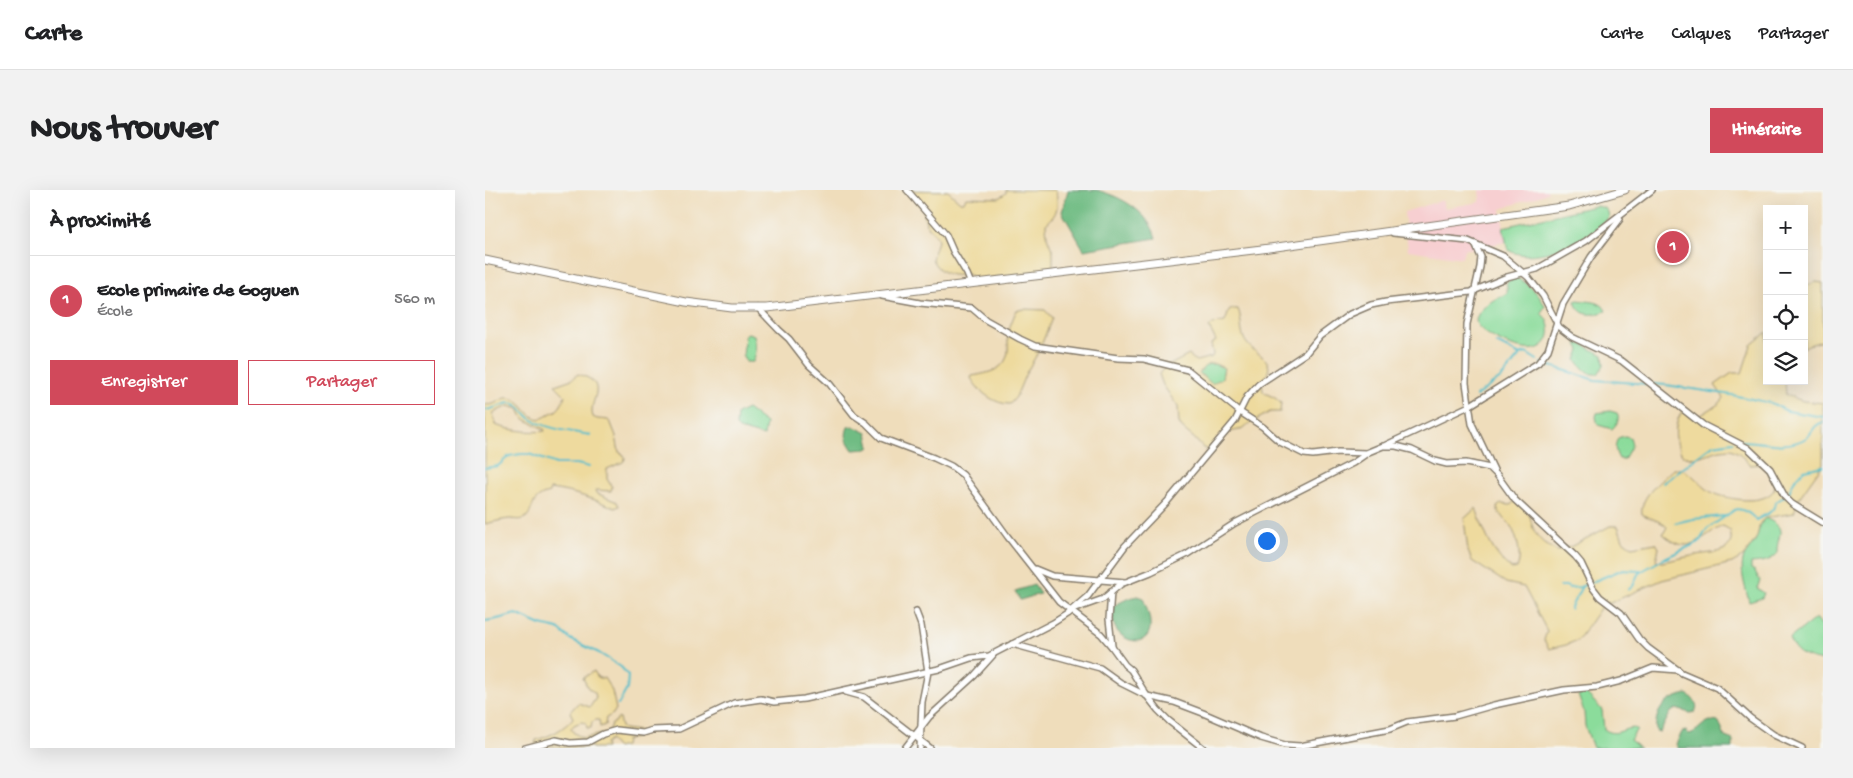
<!DOCTYPE html>
<html lang="fr">
<meta charset="utf-8">
<style>
:root{--surface:#fff;--page:#f2f2f2;--text:#202124;--muted:#757577;--line:#e0e0e0;--accent:#d1495b}
body{margin:0;font-family:"Gochi Hand",sans-serif;background:var(--page);color:var(--text)}
.controls{position:absolute;right:15px;top:15px;display:grid;overflow:hidden;border-radius:0px;box-shadow:0 5px 20px #0002}
.controls button{width:45px;height:45px;display:grid;place-items:center;padding:0;border:0;border-bottom:1px solid var(--line);background:var(--surface);color:var(--text);font:25px sans-serif}
.you{position:absolute;left:781px;top:350px;width:18px;height:18px;margin:-12px;border:4px solid #fff;border-radius:50%;background:#1a73e8;box-shadow:0 0 0 8px #1a73e833}
.badge{display:grid;place-items:center;width:32px;height:32px;border-radius:50%;background:var(--accent);color:#fff;font-size:16px;font-weight:700}
.pin{position:absolute;translate:-50% -50%;border:2px solid #fff;box-shadow:0 1px 5px #0006}
.list{margin:0;padding:0;list-style:none}
h2{display:flex;justify-content:space-between;align-items:center;height:65px;margin:0;padding:0 20px;font-size:21px}
h2 small{font-size:16px;font-weight:400;color:var(--muted)}
.list li{display:grid;grid-template-columns:32px 1fr auto;gap:15px;align-items:center;box-sizing:border-box;height:90px;padding:0 20px;border-top:1px solid var(--line)}
.list b{display:block;font-size:19px;white-space:nowrap}
.list p{margin:0;font-size:16px;white-space:nowrap;color:var(--muted)}
.list em{font-size:16px;font-style:normal;color:var(--muted)}
.actions{display:flex;gap:10px;padding:15px 20px}
.actions a{flex:1;padding:11px 0;border:1px solid var(--accent);border-radius:0px;text-align:center;font-size:18px;color:var(--accent)}
.actions .main{background:var(--accent);color:#fff}
.icon{flex:none;width:28px;height:28px;fill:none;stroke:currentColor;stroke-width:2;stroke-linecap:round;stroke-linejoin:round}
.map{position:relative;flex:none;width:1338px;height:558px;overflow:hidden;border-radius:0px}
header{display:flex;align-items:center;gap:30px;box-sizing:border-box;height:70px;padding:0 25px;background:var(--surface);border-bottom:1px solid var(--line)}
header strong{font-size:24px}
nav{display:flex;gap:28px;margin-inline-start:auto;font-size:18px}
.intro{display:flex;align-items:center;justify-content:space-between;box-sizing:border-box;height:120px;padding:0 30px}
h1{margin:0;font-size:35px}
.button{padding:12px 22px;border-radius:0px;background:var(--accent);color:#fff;font-size:18px;font-weight:700}
main{display:flex;gap:30px;padding:0 30px}
aside{flex:1;background:var(--surface);border-radius:0px;box-shadow:0 5px 20px #0002}
.map>svg:first-child{display:block}
</style>
<header>
<strong>Carte</strong>
<nav><a>Carte</a><a>Calques</a><a>Partager</a></nav>
</header>
<div class="intro"><h1>Nous trouver</h1><a class="button">Itinéraire</a></div>
<main>
<aside>
<h2>À proximité<small></small></h2>
<ul class="list">
<li><span class="badge">1</span><div><b>Ecole primaire de Goguen</b><p>École</p></div><em>560 m</em></li>
</ul>
<div class="actions"><a class="main">Enregistrer</a><a>Partager</a></div>
</aside>
<div class="map">
<svg width="1338" height="558" viewBox="0 0 1338 558">
<rect width="100%" height="100%" fill="#f6f6f2"/>
<filter id="ink" filterUnits="userSpaceOnUse"><feTurbulence type="fractalNoise" baseFrequency=".02" numOctaves="2"/><feDisplacementMap in="SourceGraphic" scale="10" xChannelSelector="R" yChannelSelector="G"/><feConvolveMatrix kernelMatrix="1 2 1 2 8 2 1 2 1" color-interpolation-filters="sRGB"/></filter>
<filter id="wash" filterUnits="userSpaceOnUse"><feTurbulence type="fractalNoise" baseFrequency=".0096" numOctaves="4" result="noise"/><feDisplacementMap in="SourceGraphic" scale="20" xChannelSelector="R" yChannelSelector="G"/><feGaussianBlur stdDeviation="1.12" result="paint"/><feColorMatrix in="noise" values="0 0 0 0 0 0 0 0 0 0 0 0 0 0 0 0 0 1.4 0 .05"/><feComposite in="paint" operator="in"/></filter>
<g filter="url(#wash)">
<rect width="100%" height="100%" fill="#efddbb"/>
<path fill="#f7cfd1" d="M994,0H1062L1063,3L1016,19L1021,52L979,60L977,68L923,60L919,22L958,10L960,18L995,12Z"/>
<g fill="#8bdc9b" stroke="#547c5c">
<path d="M1110,16C1119,17 1123,18 1124,27C1109,49 1048,76 1023,60L1018,37Z"/>
<path d="M1030,88C1043,92 1054,104 1060,116L1056,123C1068,133 1068,155 1050,159C1034,162 1004,148 994,137C984,127 1003,113 1012,108C1015,107 1020,106 1022,103C1023,100 1021,95 1022,92Z"/>
<path d="M1093,110C1103,112 1117,110 1121,121C1108,126 1094,127 1090,111Z"/>
<path d="M263,143L269,145C271,155 272,163 268,172H261L258,166L260,145Z"/>
<path d="M1094,153L1118,165L1119,175L1113,184C1102,185 1098,178 1091,170L1095,160L1092,154Z"/>
<path d="M724,174H730L739,178L737,188L727,195L714,183L718,177Z"/>
<path d="M262,219L281,233L279,246L254,239L251,236L252,224Z"/>
<path d="M1125,221L1132,223C1135,230 1132,234 1127,239L1113,235L1111,227L1112,223Z"/>
<path d="M1139,246L1145,247L1147,255L1139,269H1134C1130,262 1129,256 1133,248Z"/>
<path d="M1280,328C1305,339 1291,344 1292,364C1285,372 1276,372 1266,373V379L1270,381L1275,391L1272,398L1279,403L1277,408L1264,412C1261,398 1253,379 1260,365C1263,360 1268,355 1271,349C1274,341 1274,335 1280,328Z"/>
<path d="M1331,428L1338,437V471C1321,468 1312,465 1304,449Z"/>
<path d="M1095,503L1102,504L1117,520L1119,539C1133,549 1139,535 1152,539L1145,550L1155,558H1108L1100,536L1099,522L1093,505Z"/>
</g>
<g fill="#70bc83" stroke="#466c50">
<path d="M583,0C592,0 603,0 611,0C636,6 664,22 671,48L599,60L577,22Z"/>
<path d="M368,236L382,243L385,257L382,259L368,260C362,251 359,247 363,237Z"/>
<path d="M549,395L555,404L535,410L530,401Z"/>
<path d="M652,406L658,408C661,417 666,427 665,438C663,456 642,453 633,442C627,435 627,424 628,416L642,409Z"/>
<path d="M1202,504C1208,509 1215,514 1210,522L1205,523L1191,519L1186,522L1175,542L1171,541C1169,519 1182,508 1202,504Z"/>
<path d="M1225,531L1234,532L1240,547L1248,550V558H1193L1191,554L1197,542L1201,541L1204,544C1213,542 1216,534 1225,531Z"/>
</g>
<g fill="#eeda9e" stroke="#857b5d" fill-rule="evenodd">
<path d="M422,0L463,1L475,12H479L481,7L514,8L521,3V0H571C573,16 574,23 561,34L562,47L568,62V81L492,89L482,84C468,88 453,83 447,69L453,51L452,47L441,34L438,19Z"/>
<path d="M1331,92L1338,93V151L1323,155L1319,158V96Z"/>
<path d="M538,119L560,120L567,128L554,161L541,183L531,207L525,214C509,214 494,202 486,188L487,186C504,183 521,180 523,161C524,155 522,150 523,144C524,137 528,129 531,121Z"/>
<path d="M747,119H753C757,128 755,137 758,146C764,166 798,166 777,192L778,202L790,208L796,213L795,222H785L754,240L739,243L725,260L718,258L709,248L697,238L694,233L693,217L678,195L674,184L679,178L704,165L711,171L727,167L728,164L726,154L731,151L724,137L728,134L740,132L744,121ZM724,174H730L739,178L737,188L727,194L714,183L719,177Z"/>
<path d="M1282,142V191H1300L1301,205L1318,211L1338,213V274L1314,308L1309,323L1280,328L1275,333L1272,347L1259,366L1247,373L1177,390L1116,417L1093,450L1081,455L1064,459L1059,450L1062,441L1039,397L1021,393L987,371L983,361L979,329L991,318C999,341 1007,365 1027,379L1032,378C1038,366 1031,342 1023,332C1017,326 1014,325 1012,317L1016,314L1026,315L1030,310L1045,323C1046,342 1055,353 1072,361L1087,356L1125,336H1133L1138,350L1147,357L1171,353L1174,358L1171,370L1177,372C1188,370 1200,367 1211,365C1226,362 1252,365 1245,340L1238,336C1213,347 1206,368 1178,344L1182,337C1175,330 1165,329 1157,324C1154,307 1177,290 1188,279C1206,277 1214,296 1228,303C1243,309 1281,317 1290,298L1282,280L1277,274L1265,275L1254,263L1246,259L1235,260L1209,268L1198,266C1189,251 1187,236 1198,220L1210,229L1235,213L1239,208L1230,195L1247,183H1257L1266,155Z"/>
<path d="M93,184C127,194 102,210 108,227C114,231 119,228 125,231L131,246L134,262L139,265L140,269L138,272L122,279V289L127,297L126,301L110,300L111,303L132,312L134,316L130,318C109,309 89,302 65,299L64,303C44,307 49,323 40,328C36,331 29,329 24,329C16,330 8,332 0,334V214C10,218 15,206 25,208C41,211 45,238 63,225C66,222 71,222 73,219C77,216 78,209 80,205L70,195L87,189ZM23,216L34,219L39,229L59,239L60,241C49,243 21,240 11,235L8,223Z"/>
<path d="M109,481L113,488H119L127,501L131,519L128,524L121,528L120,535L115,537L114,530H111L107,532L106,538H102L101,533L96,532L89,535L86,539L89,543L98,548L122,543L126,535L134,528L136,537L139,539L155,541L154,547L141,550L140,556L132,558L125,550L120,554L121,558H107L106,556C98,558 85,558 76,558C71,557 67,555 60,555L58,558H50L51,550C65,546 78,540 88,528L85,522L93,513L105,517L111,508L110,503L103,498L98,488Z"/>
</g>
<g fill="none" stroke-linecap="round" stroke-linejoin="round">
<g stroke="#52becb" stroke-width="2">
<path d="M1011,153L1035,165"/>
<path d="M1056,173L1110,190L1164,194"/>
<path d="M1168,194L1181,195L1247,205L1286,213L1302,221L1338,227"/>
<path d="M991,206L1017,187L1035,165L1041,163L1052,170"/>
<path d="M0,220C7,220 22,212 25,213C35,214 39,224 46,229C65,240 84,241 105,245"/>
<path d="M1255,251C1277,250 1300,261 1321,248C1326,245 1327,239 1331,236C1333,234 1336,233 1338,232"/>
<path d="M0,278L13,276L24,266L36,264H44L71,274H92L104,277"/>
<path d="M1178,293L1228,255L1248,252"/>
<path d="M1190,333L1208,329L1239,326"/>
<path d="M1075,396H1081L1084,398L1095,397L1136,380L1155,381"/>
<path d="M1143,400L1148,396L1153,384L1157,381L1180,368L1214,352L1222,339L1251,319C1259,319 1266,324 1271,330L1284,323L1288,319L1291,312L1303,304L1309,291L1319,280L1338,276"/>
<path d="M1085,419L1097,396"/>
<path d="M0,431C10,430 21,427 31,424L56,435L73,439L85,449L114,463L136,477L143,485L142,499L133,515"/>
</g>
</g>
</g>
<g filter="url(#ink)">
<g fill="none" stroke-linecap="round" stroke-linejoin="round">
<defs>
<g id="street">
<path d="M422,0L461,45L468,61L482,84L486,94"/>
<path d="M908,43L983,51L1018,66L1043,87L1058,106L1074,137L1087,147L1137,171L1218,235L1263,258L1285,279L1300,307L1307,314L1338,333"/>
<path d="M990,54L996,67L995,77L982,134L981,193L987,234L1009,280"/>
<path d="M397,106L435,113L487,118L501,130L535,149L550,156L633,168L659,169L703,180L755,222L778,237L795,252L819,264L828,265L853,262L881,263L898,256H911L927,260L950,271L962,274L981,273L1005,278L1012,285L1030,310L1090,366L1096,373L1108,398L1115,407L1136,423L1154,449L1163,458L1197,483L1232,498L1265,528L1289,545L1317,558"/>
<path d="M273,118L294,140L304,149L324,175L344,193L369,225L381,233L396,248L449,268L466,276L478,285L523,347L574,412L616,444L627,457L640,475L646,480L662,506L673,520L684,531L718,558"/>
<path d="M901,255L984,216L1053,173L1063,160L1078,114L1106,67L1135,29"/>
<path d="M550,379L567,386L640,392"/>
<path d="M626,402L624,429L627,456"/>
<path d="M590,419L618,409L636,394L666,382L701,365L750,333L868,273L881,264"/>
<path d="M431,422L436,435L443,482L437,512L435,558"/>
<path d="M527,454L615,478L636,493L662,506L689,512L718,523L776,548L800,555L815,556L905,539L922,532L970,526L1009,515L1079,500L1112,497L1136,491L1168,478L1193,480"/>
<path d="M361,502L379,507L445,558"/>
<path d="M40,558L71,550L85,553L103,552L118,544L132,540L158,543L168,540L194,539L249,513L276,509L289,512L319,509L454,479L486,468L504,466L568,433L582,424L603,406L640,356L682,312L750,231L762,207L774,194L821,163L835,146L865,124L886,115L901,112L986,102L1022,87L1052,79L1101,51L1167,0"/>
<path d="M420,558L444,527L489,486L508,465"/>
</g>
<path id="secondary" d="M0,70L201,112L247,118H282L777,59L1084,16L1140,0"/>
</defs>
<use href="#street" stroke="#867c6c" stroke-width="8"/>
<use href="#secondary" stroke="#867c6c" stroke-width="9"/>
<use href="#street" stroke="#fff" stroke-width="5"/>
<use href="#secondary" stroke="#fff" stroke-width="7"/>
</g>
</g>
</svg>
<div class="controls">
<button>+</button>
<button>−</button>
<button><svg class="icon" aria-label="locate" viewBox="0 0 24 24"><circle cx="12" cy="12" r="6"/><path d="M12 2v4M12 18v4M2 12h4M18 12h4"/></svg></button>
<button><svg class="icon" aria-label="layers" viewBox="0 0 24 24"><path d="M12 4l9 5-9 5-9-5zM3 14l9 5 9-5"/></svg></button>
</div>
<div class="you"></div>
<div class="pin badge" style="left:1188px;top:57px">1</div>
</div>
</main>
